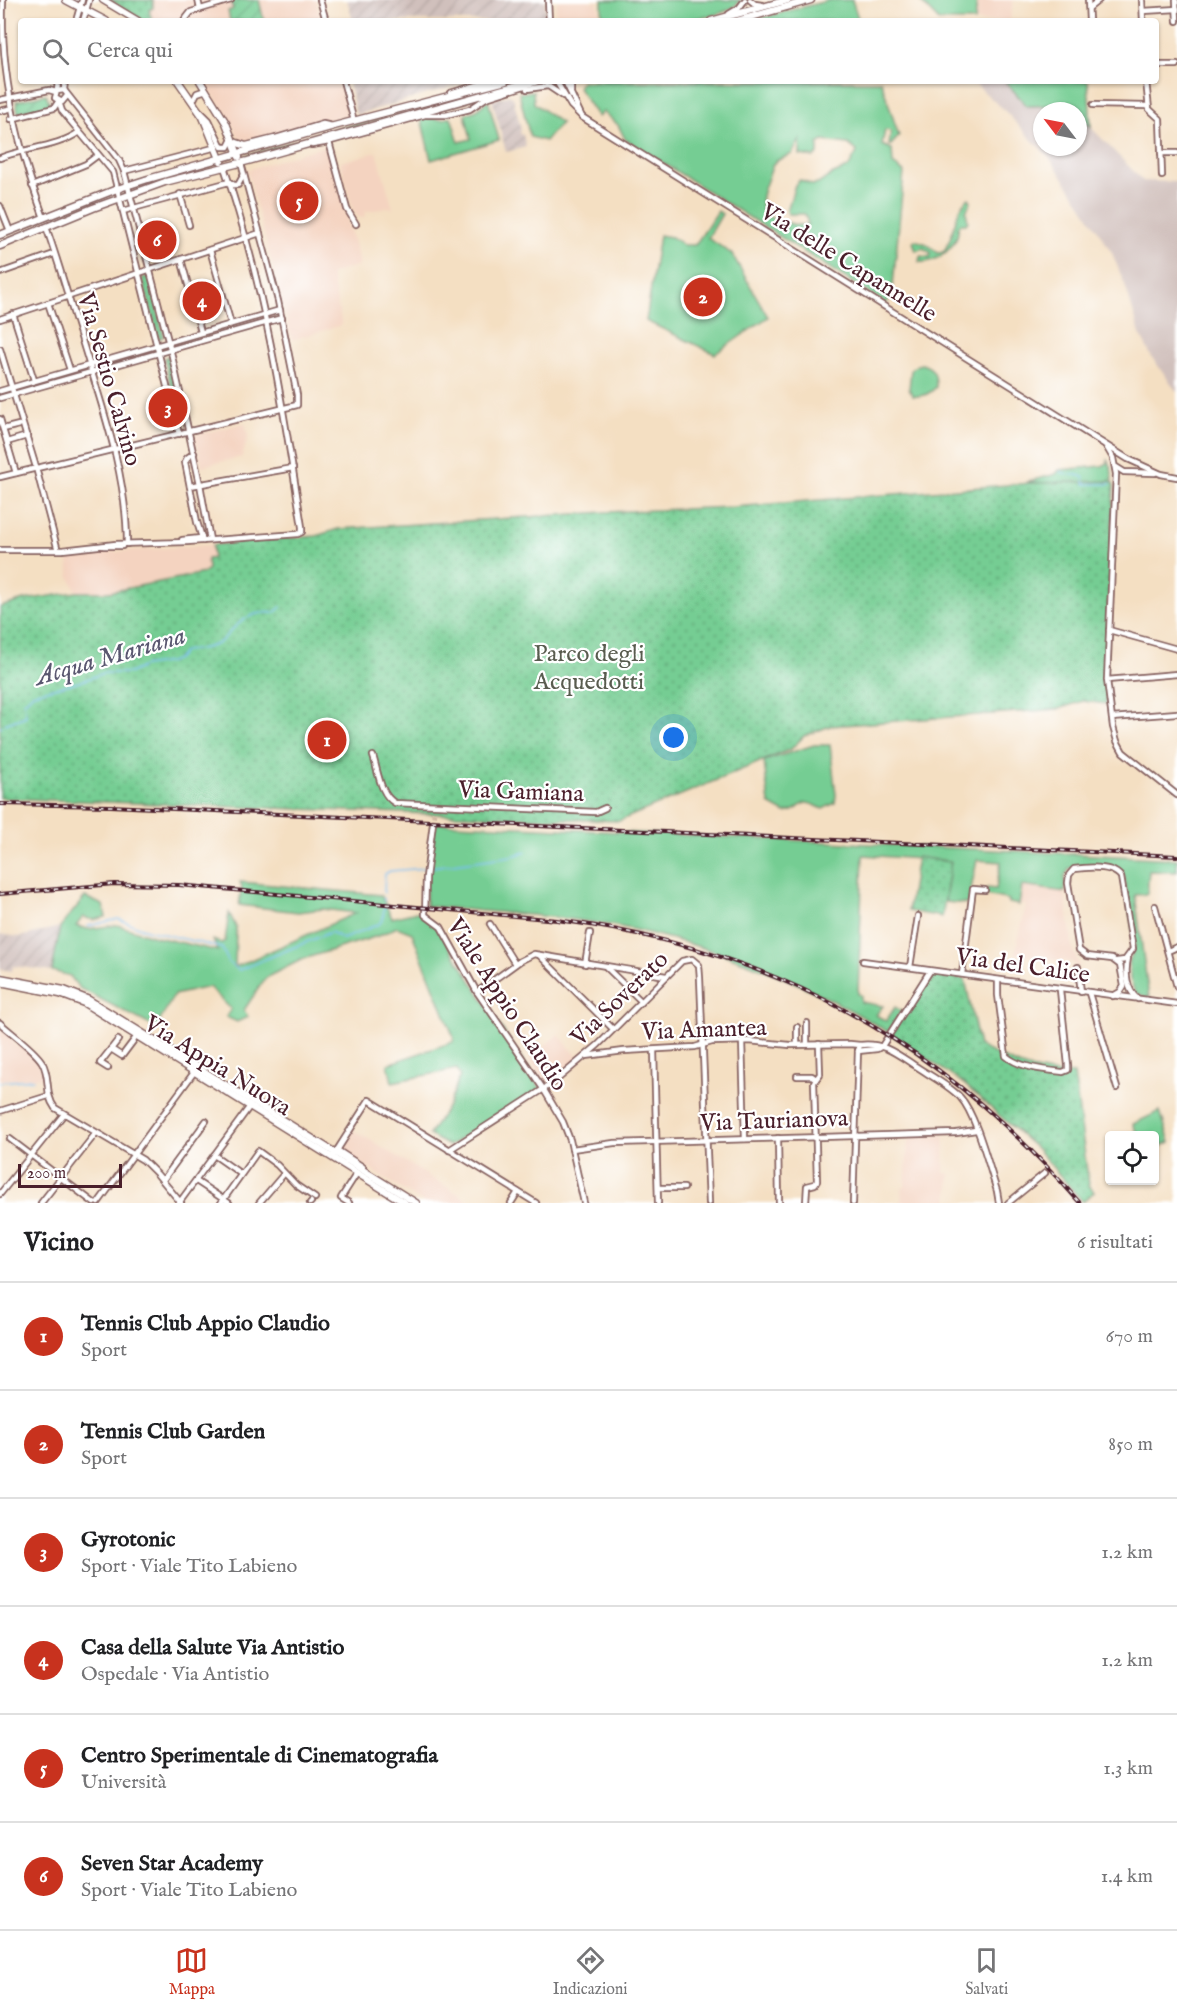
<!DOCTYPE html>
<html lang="it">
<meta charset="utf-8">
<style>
:root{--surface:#fff;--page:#f6f6f6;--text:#202124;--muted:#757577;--line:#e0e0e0;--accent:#c8321e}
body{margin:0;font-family:"IM FELL English",serif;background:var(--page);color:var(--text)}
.controls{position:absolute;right:18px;bottom:18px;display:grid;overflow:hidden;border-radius:6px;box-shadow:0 2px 4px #0004}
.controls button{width:54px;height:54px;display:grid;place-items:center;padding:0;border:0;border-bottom:2px solid var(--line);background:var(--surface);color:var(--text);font:30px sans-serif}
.compass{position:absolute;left:1033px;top:102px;width:54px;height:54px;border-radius:50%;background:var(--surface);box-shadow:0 2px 4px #0004;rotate:302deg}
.scale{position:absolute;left:18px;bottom:15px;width:104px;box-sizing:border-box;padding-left:6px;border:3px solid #4a1f2b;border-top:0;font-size:16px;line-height:21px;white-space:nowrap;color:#4a1f2b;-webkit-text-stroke:4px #fff;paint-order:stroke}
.you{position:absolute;left:674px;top:738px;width:21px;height:21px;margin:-15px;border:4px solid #fff;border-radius:50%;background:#1a73e8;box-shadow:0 0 0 9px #1a73e833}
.badge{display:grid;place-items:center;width:39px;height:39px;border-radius:50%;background:var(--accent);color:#fff;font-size:20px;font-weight:700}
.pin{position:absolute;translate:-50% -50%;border:3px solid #fff;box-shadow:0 2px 6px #0006}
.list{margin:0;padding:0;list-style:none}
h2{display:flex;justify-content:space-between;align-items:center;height:78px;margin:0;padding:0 24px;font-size:26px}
h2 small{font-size:20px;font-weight:400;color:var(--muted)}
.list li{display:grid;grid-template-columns:39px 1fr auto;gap:18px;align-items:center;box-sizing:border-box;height:108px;padding:0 24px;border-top:2px solid var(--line)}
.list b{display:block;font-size:22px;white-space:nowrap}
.list p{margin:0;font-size:20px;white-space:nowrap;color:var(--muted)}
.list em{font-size:20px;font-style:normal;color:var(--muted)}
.icon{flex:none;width:33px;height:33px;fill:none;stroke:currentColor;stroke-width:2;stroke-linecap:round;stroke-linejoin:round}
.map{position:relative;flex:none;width:1177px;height:1203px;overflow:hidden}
.search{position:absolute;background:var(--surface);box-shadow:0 2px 4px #0004;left:18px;right:18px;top:18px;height:66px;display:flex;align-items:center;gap:15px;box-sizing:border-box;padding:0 21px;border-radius:6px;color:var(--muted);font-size:22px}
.sheet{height:726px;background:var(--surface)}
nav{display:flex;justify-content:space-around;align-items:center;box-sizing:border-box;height:84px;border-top:2px solid var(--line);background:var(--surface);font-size:16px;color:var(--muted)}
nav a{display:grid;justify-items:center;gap:3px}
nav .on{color:var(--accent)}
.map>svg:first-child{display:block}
</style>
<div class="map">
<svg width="1177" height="1203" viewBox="0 0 1177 1203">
<defs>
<pattern id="industrial-furrows" width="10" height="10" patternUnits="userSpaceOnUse" patternTransform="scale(1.5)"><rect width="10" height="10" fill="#d0c0bc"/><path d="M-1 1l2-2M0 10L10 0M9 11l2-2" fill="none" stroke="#b4a5a2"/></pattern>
<pattern id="park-dots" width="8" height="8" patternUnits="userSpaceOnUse" patternTransform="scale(1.5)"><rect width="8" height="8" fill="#75cd93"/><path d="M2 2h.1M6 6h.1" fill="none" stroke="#62a678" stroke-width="1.8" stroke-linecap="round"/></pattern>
<pattern id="garden-furrows" width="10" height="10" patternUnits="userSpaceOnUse" patternTransform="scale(1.5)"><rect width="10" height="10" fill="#75cd93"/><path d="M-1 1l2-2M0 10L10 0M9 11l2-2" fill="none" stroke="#62a678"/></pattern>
</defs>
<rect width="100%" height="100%" fill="#fff"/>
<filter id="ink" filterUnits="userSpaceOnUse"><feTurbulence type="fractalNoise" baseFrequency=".0167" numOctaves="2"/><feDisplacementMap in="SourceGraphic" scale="12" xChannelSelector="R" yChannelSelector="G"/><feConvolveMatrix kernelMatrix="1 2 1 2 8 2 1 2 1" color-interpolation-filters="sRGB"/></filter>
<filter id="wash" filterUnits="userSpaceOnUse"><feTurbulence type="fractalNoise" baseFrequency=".008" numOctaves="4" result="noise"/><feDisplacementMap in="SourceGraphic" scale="24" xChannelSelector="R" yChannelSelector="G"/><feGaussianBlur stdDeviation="1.35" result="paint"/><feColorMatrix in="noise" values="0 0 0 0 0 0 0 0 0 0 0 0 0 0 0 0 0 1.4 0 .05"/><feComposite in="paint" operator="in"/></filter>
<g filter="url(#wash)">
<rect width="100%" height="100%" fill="#f4dfc2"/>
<g fill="#f4d3c0">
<path d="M153,0H316L321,21H152L149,9Z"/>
<path d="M558,0H589L592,2L597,0L602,21H556V7Z"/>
<path d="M977,0H1013L1010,21H975Z"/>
<path d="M202,81H338L348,115L243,142L240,140L226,113Z"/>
<path d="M327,145L360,265L331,274L342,325L292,340L247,170Z"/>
<path d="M377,152L393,209L389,207L365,212L364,218L358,217L353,211L340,162Z"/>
<path d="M245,423L248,437L242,457L202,466L195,435Z"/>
<path d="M212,545L213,558L204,573L109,592H77L69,576L68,555Z"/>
<path d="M1022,886L1065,892L1073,950L1080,967H1075V964L1071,962L1015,954L1026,905L1020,904Z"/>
<path d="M0,1026L12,1037L13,1043L17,1047L23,1046L38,1063L45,1077L0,1080Z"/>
<path d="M558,1034L579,1058L546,1085L529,1060Z"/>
<path d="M352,1129L468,1200L466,1203H424L339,1150Z"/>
<path d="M945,1135L944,1173L950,1174L948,1203H901L902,1188L905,1187L908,1137Z"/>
</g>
<g fill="url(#industrial-furrows)">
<path d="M347,0H545L546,21H353Z"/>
<path d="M348,81H472L356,115Z"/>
<path d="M510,95L511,97H513L521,129L520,134L523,135L526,147L506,152L492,100Z"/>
<path d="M60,927L52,971L13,966L12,971L0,969V934L20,937Z"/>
</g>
<path fill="#d0c0bc" d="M972,81H1006L1069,105L1075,111H1042V147H1078V114L1143,181L1177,182V392L1151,356L1140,334L1125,285L1112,253L1078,199L1051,160L1004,110Z"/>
<g fill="#75cd93" stroke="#60765f" stroke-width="1.5" fill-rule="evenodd">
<path d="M602,0H741C722,27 634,21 602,21Z"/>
<path d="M830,0H852L859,21H757V19Z"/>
<path d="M919,0H977L975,21H939Z"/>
<path d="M581,81H881L899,136L891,145H889L891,131L885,130L882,145L892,149L893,164L904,172L893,285L888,302L885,303L625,139L618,125L603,112L598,117L578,88ZM800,140V155L814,157L818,154V144L823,141L848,144L857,151L856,154L848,168L831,175L818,184L812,185L800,180L795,185L787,211L788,214H805L808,224C799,227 794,224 785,222C746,215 765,190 773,164L776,161L792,154Z"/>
<path d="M1005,81H1088L1091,127L1078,114V111H1075L1068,105L1027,106Z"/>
<path d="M533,91L534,103L561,123L545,141L530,137L519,93Z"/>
<path d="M488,100L499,140L431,160L421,118L443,119L451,117L459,142L471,139L465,114L477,110Z"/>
<path d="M402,113L314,139L241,157L335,129Z"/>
<path d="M969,198L971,201L966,212L968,221L966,224H960L958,226C960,245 937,264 919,262L920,256L930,257L931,253L923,248L916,251L913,242L915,240L927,244L938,253L943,252C956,236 952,212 969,198Z"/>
<path d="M718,211L722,214L708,238L732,254L768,317L715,354L646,321L659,235L672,237L683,245H695Z"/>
<path d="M149,276L164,336L159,339L142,278Z"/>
<path d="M168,356L184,419L179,421L164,358Z"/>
<path d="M922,364C935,368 936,375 936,387C930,394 923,397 913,396L909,389L911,370L917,365Z"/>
<path d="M1108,460C1114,467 1110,478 1114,486L1026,482L1056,474L1059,470L1102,466L1108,463Z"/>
<path d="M814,745H830L836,795L835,803L823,809C795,795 808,809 785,813L769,804L764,761Z"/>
<path d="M435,823L1177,859V872L1149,871L1147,894L1135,895L1149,998L1135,993L1130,979L1129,962L1135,946L1124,876L1111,866L1070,868L1065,876V892L1022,886L1019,905L1009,903V900L986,895L987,888L996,889L1001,862L977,860L968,904L945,902L950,861L863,855L858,994L861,995V1002L883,1006L876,1015L886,1021L895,1007L901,1011L888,1032C815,987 735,954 653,934C579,916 501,913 426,906V875Z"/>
<path d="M240,882L381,895L392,918L421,911L422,916L436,926L541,1089L449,1146L429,1135L448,1106L460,1076L457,1069L392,1082L388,1064L453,1042L454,1038L412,933L397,927L378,936L303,959L271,975L264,980L244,1010L248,1017L237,1022L226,1017L231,1009L209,987L174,995L156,1028L79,988L70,976L52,971L60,927L85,897L103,905L106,917L93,920L83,917L76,926L88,929L117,925L152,936L218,951L213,940L221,943L225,941L229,913L236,927L235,967L356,913L323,909L298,912L239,905L242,887Z"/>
<path d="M1160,1111L1170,1142L1155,1149L1154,1136L1138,1135L1133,1124Z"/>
</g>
<g fill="url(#park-dots)" stroke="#60765f" stroke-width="1.5">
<path d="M110,0H153V8L149,10L152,21H144Z"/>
<path d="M1112,481L1114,486L1105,678L1106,704L1083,701L1058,709L830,726L804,736L791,749L619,821L0,798V607L24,600L77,592H109L204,573L208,569L207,559L213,558L212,545L316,536L338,529L606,512L733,507L1031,483Z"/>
<path d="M917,857L951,862L942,917L908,911Z"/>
<path d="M935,974L965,979L979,1046C1012,1063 1035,1075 1074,1074L1089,1185L1094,1192L1083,1202L1037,1149L964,1084L891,1034L930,975Z"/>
</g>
<g fill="url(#garden-furrows)" stroke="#60765f" stroke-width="1.5">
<path d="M231,0H259L264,21H230L228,11L233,9Z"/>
<path d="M46,94L50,104L49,106L18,113L16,101Z"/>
</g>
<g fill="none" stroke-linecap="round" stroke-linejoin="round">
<g stroke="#79bef0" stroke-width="1.5">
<path d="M1060,471C1067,477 1077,472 1084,478"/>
<path d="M1084,481L1085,484H1111"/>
<path d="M5,724L26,716L24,702L33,693L79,682L104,673H130L144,666L170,662L179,658L184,651C195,650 207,649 217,644C222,641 224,638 228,634C240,620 255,610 274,613L281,607"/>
<path d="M0,727L2,726"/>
<path d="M431,867L512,856L526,852"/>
<path d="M384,893L385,874L390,871L425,868"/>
<path d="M384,901V898"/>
<path d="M88,926L118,919L147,930L222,948L229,963L239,970L331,932L343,939L379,924L383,919L384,906"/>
<path d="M0,1082L33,1079"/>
</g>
</g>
</g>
<g filter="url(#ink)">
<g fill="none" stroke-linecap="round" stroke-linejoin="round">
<path stroke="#d2b9a4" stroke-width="4.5" stroke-dasharray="4.5 2" stroke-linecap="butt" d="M433,823L434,812"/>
<defs>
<g id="minor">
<path d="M3,0C0,76 18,147 44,218"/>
<path d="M198,0L200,9"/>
<path d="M320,0L326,21"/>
<path d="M548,0L549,21"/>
<path d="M750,0L755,4L762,5"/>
<path d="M1088,0L1089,21"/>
<path d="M1142,0L1143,21"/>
<path d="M1176,0L1177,21"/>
<path d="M1089,8L1099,0"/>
<path d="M1143,11L1177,9"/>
<path d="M729,14L739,8L745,0"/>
<path d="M76,21L82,0"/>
<path d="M83,21L89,0"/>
<path d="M184,21L191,12L231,0"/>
<path d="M1156,65H1177"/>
<path d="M343,81L354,121"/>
<path d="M556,81L571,106L582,117L1128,459L1161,474L1177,477"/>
<path d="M565,81L582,117"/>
<path d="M1146,81L1149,109L1160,119L1162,176"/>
<path d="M527,89L548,86L563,96"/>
<path d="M64,90L119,160L124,171L172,356L200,484L210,540"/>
<path d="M64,90L57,91L55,98L62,102L67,96"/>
<path d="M64,90L65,81"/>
<path d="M57,91L58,81"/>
<path d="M571,92V81"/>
<path d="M450,93L491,81"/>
<path d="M0,100L49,90L56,92"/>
<path d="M193,101L197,93L206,90"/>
<path d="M59,102L62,111L113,172L179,434"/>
<path d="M1093,105L1148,106"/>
<path d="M0,111L9,109"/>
<path d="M201,112L209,120L222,147H228L232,139"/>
<path d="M11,119L54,108L58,102"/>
<path d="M276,138L323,124L332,126"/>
<path d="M329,142L347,209L356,224"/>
<path d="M312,145L324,143L425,115H446L470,109L486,98L540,81"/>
<path d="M1161,153H1177"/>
<path d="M0,158C24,148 59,147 79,132"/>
<path d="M124,171L217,147"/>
<path d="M229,182L234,185H238L243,176"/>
<path d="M32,186L86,164L98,155"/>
<path d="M180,194L189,225"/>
<path d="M0,206L10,231"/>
<path d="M123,211L229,182"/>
<path d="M46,227C59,263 69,301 81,337C101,404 127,473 127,544"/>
<path d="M210,250L231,324"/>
<path d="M181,259L201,332"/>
<path d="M0,273L54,254"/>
<path d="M48,303L70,370"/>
<path d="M13,314L34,380"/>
<path d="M0,319L260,233"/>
<path d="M0,349L35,464L57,547"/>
<path d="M0,391L280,310"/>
<path d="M0,398L282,318"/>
<path d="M0,419L16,473"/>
<path d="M3,429L19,425"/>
<path d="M7,442L27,436"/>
<path d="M1106,446L1113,458L1116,474L1107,680L1113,727L1117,741L1123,752L1177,795"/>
<path d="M194,453L187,458L185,462L197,522L203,541"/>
<path d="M1116,467L1124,472L1155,473"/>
<path d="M0,477L297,405V395L278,301L241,163"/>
<path d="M190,486L293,468"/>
<path d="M182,540L201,538"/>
<path d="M103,546H122"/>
<path d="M0,550H62L116,544L187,542L298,534L302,532V527C283,406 264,283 224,167"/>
<path d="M1109,630L1177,649"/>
<path d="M1107,680L1177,674"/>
<path d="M1112,718L1177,713"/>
<path d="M373,756C378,771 380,795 395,803L596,812L605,808"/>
<path d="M433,823L426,877L425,915L441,927L477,992L544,1090L563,1122L570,1140L584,1203"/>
<path d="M1155,906L1177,987"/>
<path d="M490,924L515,964"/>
<path d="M1168,951L1177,947"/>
<path d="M539,955L613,1029"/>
<path d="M1128,958C1125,972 1126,990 1138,999"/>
<path d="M863,961L1177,1004"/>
<path d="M585,964L590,933"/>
<path d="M606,967L641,1001"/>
<path d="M910,967L918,916"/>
<path d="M1078,967L1081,992"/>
<path d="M962,974L973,889L985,890"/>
<path d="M998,980V995L1006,1056C1020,1068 1045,1070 1063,1072L1068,1070V1065L1060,990"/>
<path d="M477,992L520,961L534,954L666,976"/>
<path d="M1089,993L1117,1088"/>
<path d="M1113,996L1120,992L1124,986L1120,965L1112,959L1087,956L1079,950L1068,883L1069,875L1074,869C1088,867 1112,865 1121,877L1133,949L1125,960L1117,961"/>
<path d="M0,1023C12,1034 34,1049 42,1062C51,1077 44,1094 55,1108L143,1160L157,1174L181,1203"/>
<path d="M807,1023V1044"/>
<path d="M797,1027V1045"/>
<path d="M118,1040L111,1049L122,1056L137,1036"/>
<path d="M742,1041L745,1139"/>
<path d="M882,1046L930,971"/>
<path d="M654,1050L658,1203"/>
<path d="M858,1051L860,1045C882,1042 896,1053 914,1065C929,1075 947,1084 960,1097C976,1114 989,1167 997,1191L999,1203"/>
<path d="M858,1051L877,1049L882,1046"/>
<path d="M586,1056L624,1051L695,1047L712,1042L749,1041L790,1045L850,1044L860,1045"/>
<path d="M108,1068L100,1063L111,1049"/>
<path d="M797,1076H812L816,1079"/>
<path d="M0,1111L48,1096"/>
<path d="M778,1138L779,1203"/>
<path d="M10,1139L94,1203"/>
<path d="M572,1149L614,1143L956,1133L976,1130"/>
<path d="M337,1150L363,1167"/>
<path d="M449,1150L553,1083L598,1045L682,961L692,959L699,965L700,978L709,1203"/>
<path d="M214,1155L241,1174"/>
<path d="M334,1155L369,1100L536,1203"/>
<path d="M163,1180L206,1121"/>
<path d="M196,1181L229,1203"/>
<path d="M658,1188H684"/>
<path d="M0,1194L64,1114"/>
<path d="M41,1203L96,1133"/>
<path d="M98,1203L195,1071"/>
<path d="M179,1203L250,1106"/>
<path d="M221,1203L258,1151L277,1165L296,1185L315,1198"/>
<path d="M259,1203L283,1175"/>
<path d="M310,1203L311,1202"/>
<path d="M349,1203L341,1198L357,1173"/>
<path d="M511,1203L518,1192"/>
<path d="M806,1203L807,1186L815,1184L817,1181L814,1082L820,1074L819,1044"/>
<path d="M853,1203L858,1051"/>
<path d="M1008,1203L1045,1173"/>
</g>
<g id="major">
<path d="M66,0L106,21"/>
<path d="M103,0L138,21"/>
<path d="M711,21L788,0"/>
<path d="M737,21L811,0"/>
<path d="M178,81L203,117L221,161"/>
<path d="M200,81L226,123L239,157"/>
<path d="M234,142L246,146L274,139L283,140"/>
<path d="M0,235L117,189L148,179L334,126L506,81"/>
<path d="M0,246L93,208L165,182L248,161L532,81"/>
<path d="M0,978L64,990L89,1000L416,1203"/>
<path d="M0,982L60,994L84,1003L405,1203"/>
</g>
</defs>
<use href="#minor" stroke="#866260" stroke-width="8"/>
<use href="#major" stroke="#866260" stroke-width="9"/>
<use href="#minor" stroke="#fff" stroke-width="4.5"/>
<use href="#major" stroke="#fff" stroke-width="6"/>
<defs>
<g id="rail">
<path d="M0,804L111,806L1177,856"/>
<path d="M0,894L114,884L179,885L557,920C771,948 939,1040 1080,1203"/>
</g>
</defs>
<use href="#rail" stroke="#4a1f2b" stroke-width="4"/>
<use href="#rail" stroke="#fff" stroke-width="1.5" stroke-dasharray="4.5" stroke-linecap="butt"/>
</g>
</g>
<g text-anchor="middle" stroke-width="4.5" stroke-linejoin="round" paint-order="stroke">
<g font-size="24" fill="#4a1f2b" stroke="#fff">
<text transform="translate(849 262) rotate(32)" y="8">Via delle Capannelle</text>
<text transform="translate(110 379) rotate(74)" y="8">Via Sestio Calvino</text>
<text transform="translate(521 791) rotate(2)" y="8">Via Gamiana</text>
<text transform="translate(1023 965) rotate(8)" y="8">Via del Calice</text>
<text transform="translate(619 998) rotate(-44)" y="8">Via Soverato</text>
<text transform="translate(508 1004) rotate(57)" y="8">Viale Appio Claudio</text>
<text transform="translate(704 1029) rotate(-2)" y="8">Via Amantea</text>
<text transform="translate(218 1065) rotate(32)" y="8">Via Appia Nuova</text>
<text transform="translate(774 1120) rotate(-2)" y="8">Via Taurianova</text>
</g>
<g font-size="24" fill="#595c4f" stroke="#fff">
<text x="589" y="661">Parco degli<tspan x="589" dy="28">Acquedotti</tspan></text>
</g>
<g font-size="26" font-style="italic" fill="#5a5770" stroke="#fff">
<text transform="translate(110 655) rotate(-16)" y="9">Acqua Mariana</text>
</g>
</g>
</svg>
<div class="controls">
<button><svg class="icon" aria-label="locate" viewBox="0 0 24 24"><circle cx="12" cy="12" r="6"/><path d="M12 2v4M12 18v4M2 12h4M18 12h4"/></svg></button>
</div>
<svg class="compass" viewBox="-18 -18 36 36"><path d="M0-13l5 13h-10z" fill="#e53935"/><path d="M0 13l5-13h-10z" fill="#757577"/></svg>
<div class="scale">200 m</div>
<div class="you"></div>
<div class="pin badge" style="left:327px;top:740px">1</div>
<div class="pin badge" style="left:703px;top:297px">2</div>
<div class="pin badge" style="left:168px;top:408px">3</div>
<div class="pin badge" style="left:202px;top:301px">4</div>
<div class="pin badge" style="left:299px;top:201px">5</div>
<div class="pin badge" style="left:157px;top:240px">6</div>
<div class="search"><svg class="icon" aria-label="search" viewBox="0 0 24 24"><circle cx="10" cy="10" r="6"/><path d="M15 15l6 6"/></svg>Cerca qui</div>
</div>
<section class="sheet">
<h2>Vicino<small>6 risultati</small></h2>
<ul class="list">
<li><span class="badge">1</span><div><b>Tennis Club Appio Claudio</b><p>Sport</p></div><em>670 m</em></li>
<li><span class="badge">2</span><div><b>Tennis Club Garden</b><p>Sport</p></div><em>850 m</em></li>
<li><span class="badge">3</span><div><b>Gyrotonic</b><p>Sport · Viale Tito Labieno</p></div><em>1.2 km</em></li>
<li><span class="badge">4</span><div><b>Casa della Salute Via Antistio</b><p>Ospedale · Via Antistio</p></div><em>1.2 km</em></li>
<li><span class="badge">5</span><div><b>Centro Sperimentale di Cinematografia</b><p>Università</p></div><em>1.3 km</em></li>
<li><span class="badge">6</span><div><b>Seven Star Academy</b><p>Sport · Viale Tito Labieno</p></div><em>1.4 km</em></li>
</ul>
</section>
<nav>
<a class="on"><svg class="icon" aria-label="map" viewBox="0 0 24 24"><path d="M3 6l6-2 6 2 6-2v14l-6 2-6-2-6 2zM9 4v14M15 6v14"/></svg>Mappa</a>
<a><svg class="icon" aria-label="directions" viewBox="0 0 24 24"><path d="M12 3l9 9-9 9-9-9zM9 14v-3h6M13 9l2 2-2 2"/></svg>Indicazioni</a>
<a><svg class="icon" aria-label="saved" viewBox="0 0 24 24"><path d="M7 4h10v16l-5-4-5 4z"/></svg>Salvati</a>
</nav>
